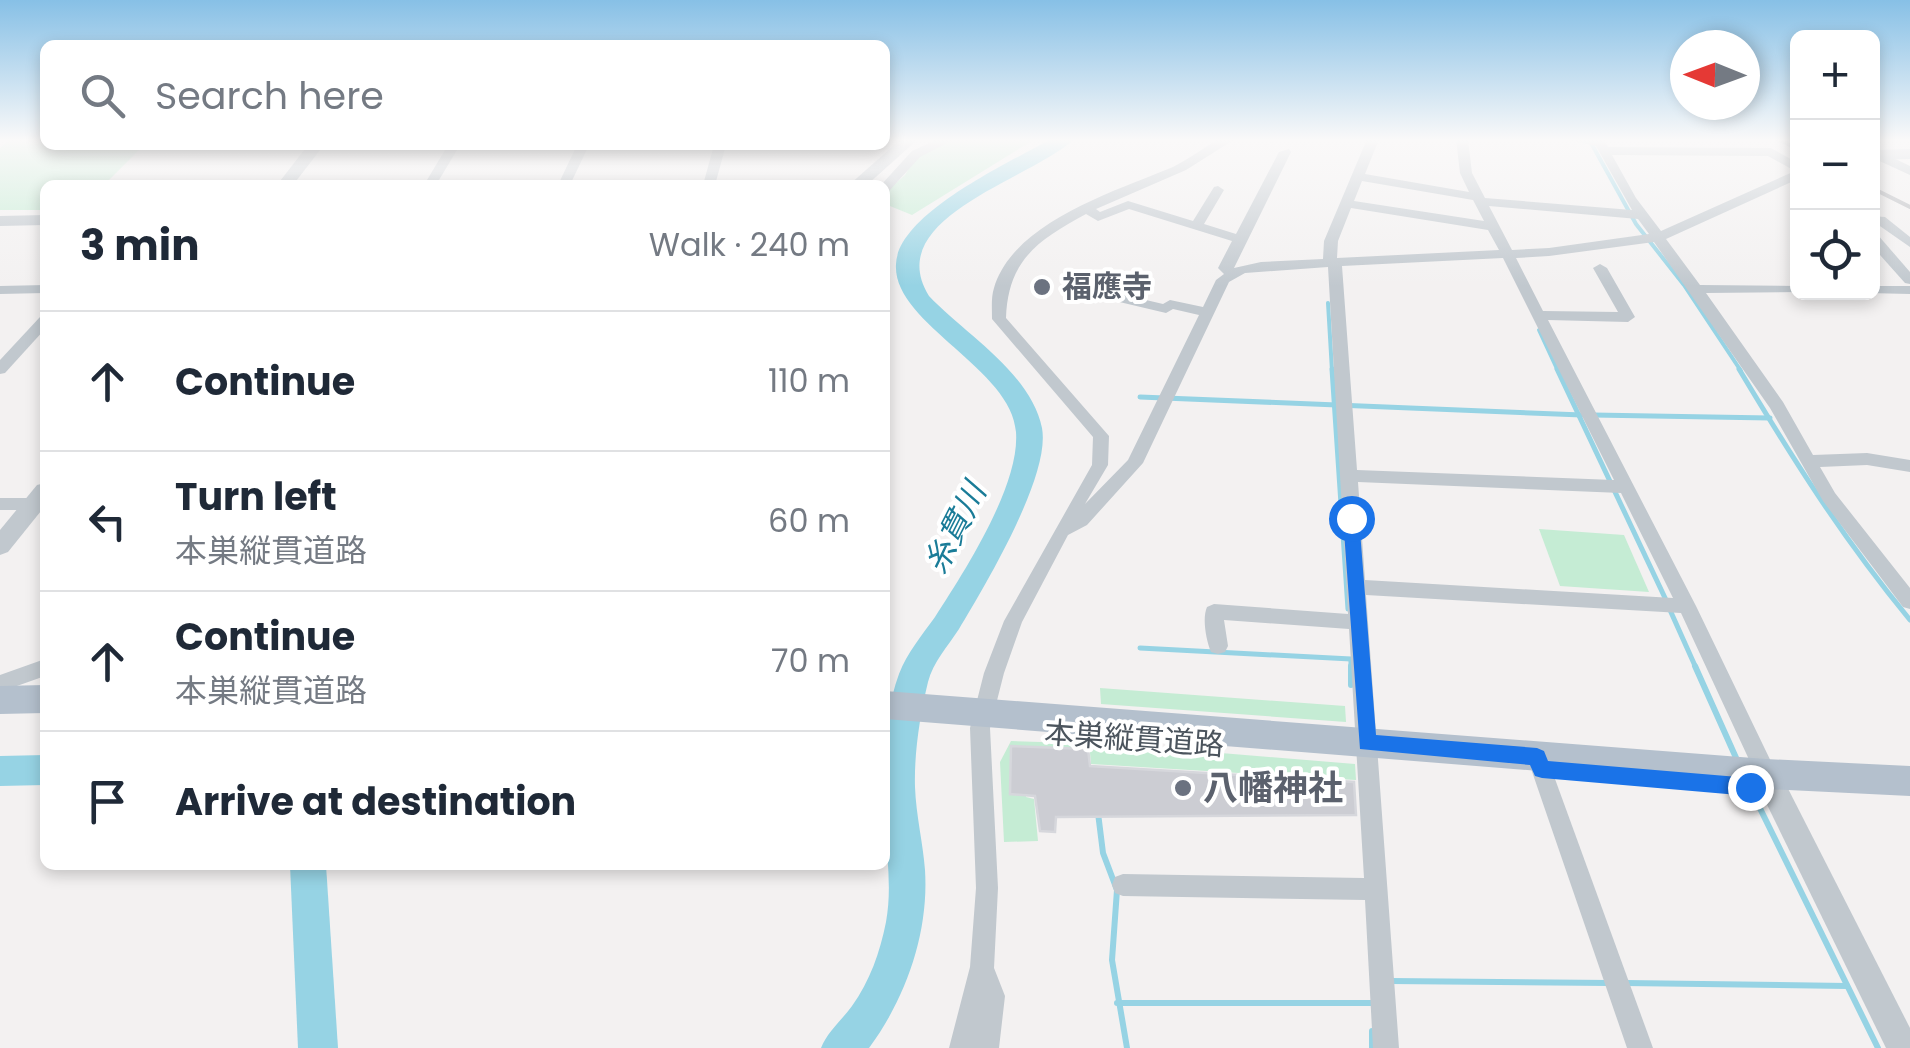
<!DOCTYPE html>
<meta charset="utf-8">
<style>
:root{--surface:#fff;--page:#f2f2f3;--text:#1f2937;--muted:#747a83;--line:#e0e1e3}
body{margin:0;font-family:Poppins,"Noto Sans JP",sans-serif;background:var(--page);color:var(--text)}
.controls{position:absolute;right:30px;top:30px;display:grid;overflow:hidden;border-radius:15px;box-shadow:0 5px 15px #0003}
.controls button{width:90px;height:90px;display:grid;place-items:center;padding:0;border:0;border-bottom:2px solid var(--line);background:var(--surface);color:var(--text);font:50px sans-serif}
.compass{position:absolute;left:1670px;top:30px;width:90px;height:90px;border-radius:50%;background:var(--surface);box-shadow:0 5px 15px #0003;rotate:271deg}
.stop{position:absolute;width:30px;height:30px;margin:-22px;border:8px solid #1a73e8;border-radius:50%;background:#fff}
.stop.end{background:#1a73e8;border-color:#fff;box-shadow:0 2px 10px #0008}
.list{margin:0;padding:0;list-style:none}
h2{display:flex;justify-content:space-between;align-items:center;height:130px;margin:0;padding:0 40px;font-size:42px}
h2 small{font-size:32px;font-weight:400;color:var(--muted)}
.list li{display:grid;grid-template-columns:65px 1fr auto;gap:30px;align-items:center;box-sizing:border-box;height:140px;padding:0 40px;border-top:2px solid var(--line)}
.list b{display:block;font-size:38px;white-space:nowrap}
.list p{margin:0;font-size:32px;white-space:nowrap;color:var(--muted)}
.list em{font-size:32px;font-style:normal;color:var(--muted)}
.icon{flex:none;width:55px;height:55px;fill:none;stroke:currentColor;stroke-width:2;stroke-linecap:round;stroke-linejoin:round}
.map{position:relative;flex:none;width:1910px;height:1048px;overflow:hidden}
.search{position:absolute;background:var(--surface);box-shadow:0 5px 15px #0003;left:40px;top:40px;width:850px;height:110px;display:flex;align-items:center;gap:25px;box-sizing:border-box;padding:0 35px;border-radius:15px;color:var(--muted);font-size:38px}
.panel{position:absolute;background:var(--surface);box-shadow:0 5px 15px #0003;left:40px;top:180px;width:850px;height:690px;border-radius:15px}
.map>svg:first-child{display:block}
</style>
<div class="map">
<svg width="1910" height="1048" viewBox="0 0 1910 1048">
<rect width="100%" height="100%" fill="#f3f1f1"/>
<g fill="#c5ecd4">
<path d="M10,139H45V145H144L104,185H45V210H0V148Z"/>
<path d="M955,139H1035L912,215L885,204V193L905,175L916,157Z"/>
<path d="M1539,529L1624,535L1649,592L1560,586Z"/>
<path d="M1100,688L1345,706L1346,722L1101,704Z"/>
<path d="M1011,741L1073,743L1072,771L1026,770V797L1034,799L1038,841L1004,842L1000,762Z"/>
<path d="M1089,742L1355,764L1356,780L1091,764Z"/>
</g>
<g fill="none" stroke-linecap="round" stroke-linejoin="round">
<g stroke="#96d3e4" stroke-width="4">
<path d="M1590,141L1636,224L1684,285L1741,371"/>
<path d="M1328,303L1332,371"/>
<path d="M1539,330L1558,371"/>
</g>
<g stroke="#96d3e4" stroke-width="5">
<path d="M1332,369L1348,609"/>
<path d="M1557,369L1666,600"/>
<path d="M1739,369C1794,461 1842,537 1910,620"/>
<path d="M1140,397L1582,415"/>
<path d="M1593,415L1770,418"/>
<path d="M1670,610L1696,668"/>
<path d="M1140,648L1351,659"/>
<path d="M1351,660V668"/>
</g>
<g stroke="#96d3e4" stroke-width="6">
<path d="M1351,666V685"/>
<path d="M1695,666L1737,760"/>
<path d="M1748,784L1878,1048"/>
<path d="M1098,813L1103,853L1117,890L1112,960L1127,1048"/>
<path d="M1390,981L1609,983"/>
<path d="M1625,983L1847,986"/>
<path d="M1117,1003H1373"/>
<path d="M1372,1031V1048"/>
</g>
<g fill="#96d3e4" fill-rule="evenodd">
<path d="M1051,139H1074C1033,179 880,217 929,296C965,334 1031,373 1042,428C1051,476 984,587 959,629C948,646 933,662 928,682C920,715 914,753 915,787C916,815 923,843 925,870C929,933 906,998 869,1048H821C828,1031 841,1021 852,1006C870,981 880,952 886,922C892,889 887,858 885,824C883,776 882,720 899,674C907,653 922,635 935,617C964,572 1020,486 1016,432C1012,368 892,323 896,264C898,213 1011,162 1051,139Z"/>
<path d="M45,755V785L0,786V756Z"/>
<path d="M290,865H326L338,1048H298Z"/>
</g>
</g>
<path fill="#cccdd3" stroke="#d6d7dc" stroke-width="2.5" d="M1011,746L1088,749L1090,766L1354,782L1356,815L1056,817L1055,832L1040,831L1035,796L1010,794Z"/>
<g fill="none" stroke-linecap="round" stroke-linejoin="round">
<g fill="#c1c8ce" fill-rule="evenodd">
<path d="M938,139H955L920,157L889,191L885,192V185H881L912,151Z"/>
<path d="M1219,139H1235L1186,170L1096,209L1100,212L1128,201L1193,221L1214,187L1218,186L1224,190L1204,224L1236,234L1279,152L1289,149L1291,152L1234,268L1261,262L1323,259L1324,241L1367,139H1379L1365,174L1469,192L1460,173L1456,139H1468L1472,173L1485,198L1632,210L1596,146L1565,139H1604L1608,147L1771,148L1798,163V179L1666,239L1700,285L1798,286V292H1803L1706,293L1783,402L1813,455L1867,453L1910,460V472L1867,465L1820,467L1835,493L1910,588V609L1903,607L1823,501L1770,408L1654,242L1549,256L1516,258L1543,311L1618,312L1593,268L1600,264L1607,268L1635,317L1628,322L1548,320L1696,606L1777,774L1773,781L1766,784L1759,781L1681,613L1366,595L1399,1048H1373L1365,900L1123,896L1115,893L1112,885L1115,877L1123,874L1364,878L1349,629L1224,620L1228,646L1225,652L1218,654L1211,652C1206,640 1202,618 1207,607L1214,604L1348,614L1328,267L1245,273L1229,282L1143,463L1087,525L1068,535L1022,622L1004,673L990,728L998,888L994,968L1005,996L999,1048H949L970,967L976,888L970,728L984,673L1004,621L1092,465L1093,437L992,319C992,309 991,297 994,288C1013,222 1116,191 1173,167C1189,159 1203,148 1219,139ZM1612,155L1768,156L1795,171L1661,231L1636,198ZM1362,181L1473,200L1484,221L1354,201ZM1489,206L1638,219L1649,234L1549,248L1512,250ZM1351,208L1488,230L1499,250L1337,258L1338,241ZM1129,209L1232,241L1218,268L1224,274L1216,280L1203,307L1170,300L1163,304L1078,284L1071,288L1073,291L1166,313L1173,309L1199,315L1128,460L1085,504L1108,465L1109,436L1006,318C1008,260 1038,240 1086,214L1098,221ZM1503,258L1614,480L1357,470L1342,266ZM1358,482L1621,493L1673,598L1365,580Z"/>
<path d="M448,145H460L436,185H424Z"/>
<path d="M577,145H589L570,185H558Z"/>
<path d="M714,145H726L715,185H703Z"/>
<path d="M1873,152H1881L1910,166V175L1873,158Z"/>
<path d="M1872,216L1885,217L1910,237V247L1877,224H1872Z"/>
<path d="M1872,233L1877,234L1910,272V284L1905,283L1872,246Z"/>
<path d="M45,285V293L0,294V286Z"/>
<path d="M1872,286H1910V294L1867,293L1872,292Z"/>
<path d="M45,315V329L5,373L0,374V360L40,317Z"/>
<rect x="0" y="498" width="45" height="12"/>
<path d="M45,659V676L0,692V675Z"/>
<path d="M1537,748L1544,750L1547,757L1653,1048H1627L1527,757L1530,750Z"/>
</g>
<g fill="#c1c8ce" fill-rule="evenodd">
<path d="M901,139H918L867,185H849Z"/>
<path d="M308,145H324L293,185H277Z"/>
<path d="M45,215V225L0,226V216Z"/>
<path d="M45,483V506L8,552L0,555V530L37,485Z"/>
<path d="M1766,762L1776,765L1910,1028V1048H1886L1752,774L1756,765Z"/>
</g>
<path fill="#c1c9d2" fill-rule="evenodd" d="M1910,149V159L1872,160V150Z"/>
<g fill="#b4c0cd" fill-rule="evenodd">
<path d="M45,685V713L0,714V686Z"/>
<path d="M885,691L1766,759L1910,766V796L1766,789L885,719Z"/>
</g>
<g stroke="#b4b6bb" stroke-width="4">
<path d="M1778,139L1798,149"/>
<path d="M1872,188L1910,207"/>
</g>
</g>
<linearGradient id="sky" x2="0" y2="1"><stop stop-color="#87c0e6"/><stop offset="0.49" stop-color="#faf9f9"/><stop offset="1" stop-color="#faf9f9" stop-opacity="0"/></linearGradient>
<rect width="1910" height="286" fill="url(#sky)"/>
<path fill="#1a73e8" d="M1351,512L1359,518L1376,735L1537,748L1544,751L1548,761L1750,778L1757,781V793L1750,796L1542,778L1535,776L1530,765L1360,749L1343,518Z"/>
<g fill="#6b7280" stroke="#fff" stroke-width="4">
<circle cx="1042" cy="287" r="10"/>
<circle cx="1183" cy="788" r="10"/>
</g>
<g text-anchor="middle" stroke-width="8" stroke-linejoin="round" paint-order="stroke">
<g font-size="30" font-weight="bold" fill="#5b616d" stroke="#fff" text-anchor="start">
<text x="1062" y="297">福應寺</text>
</g>
<g font-size="30" fill="#4b545d" stroke="#fff">
<text transform="translate(1134 739) rotate(4)" y="10">本巣縦貫道路</text>
</g>
<g font-size="32" font-style="italic" fill="#1a7c98" stroke="#fff">
<text transform="translate(955 528) rotate(-63)" y="11">糸貫川</text>
</g>
<g font-size="35" font-weight="bold" fill="#5b616d" stroke="#fff" text-anchor="start">
<text x="1203" y="800">八幡神社</text>
</g>
</g>
</svg>
<div class="controls">
<button>+</button>
<button>−</button>
<button><svg class="icon" aria-label="locate" viewBox="0 0 24 24"><circle cx="12" cy="12" r="6"/><path d="M12 2v4M12 18v4M2 12h4M18 12h4"/></svg></button>
</div>
<svg class="compass" viewBox="-18 -18 36 36"><path d="M0-13l5 13h-10z" fill="#e53935"/><path d="M0 13l5-13h-10z" fill="#747a83"/></svg>
<div class="stop" style="left:1351px;top:518px"></div>
<div class="stop end" style="left:1750px;top:787px"></div>
<div class="search"><svg class="icon" aria-label="search" viewBox="0 0 24 24"><circle cx="10" cy="10" r="6"/><path d="M15 15l6 6"/></svg>Search here</div>
<section class="panel">
<h2>3 min<small>Walk · 240 m</small></h2>
<ul class="list">
<li><svg class="icon" aria-label="ahead" viewBox="0 0 24 24"><path d="M12 20V5M6 11l6-6 6 6"/></svg><div><b>Continue</b></div><em>110 m</em></li>
<li><svg class="icon" aria-label="left" viewBox="0 0 24 24"><path d="M17 20v-9H6M10 6l-5 5 5 5"/></svg><div><b>Turn left</b><p>本巣縦貫道路</p></div><em>60 m</em></li>
<li><svg class="icon" aria-label="ahead" viewBox="0 0 24 24"><path d="M12 20V5M6 11l6-6 6 6"/></svg><div><b>Continue</b><p>本巣縦貫道路</p></div><em>70 m</em></li>
<li><svg class="icon" aria-label="arrive" viewBox="0 0 24 24"><path d="M6 21V4h12l-3 4 3 4H6"/></svg><div><b>Arrive at destination</b></div></li>
</ul>
</section>
</div>
